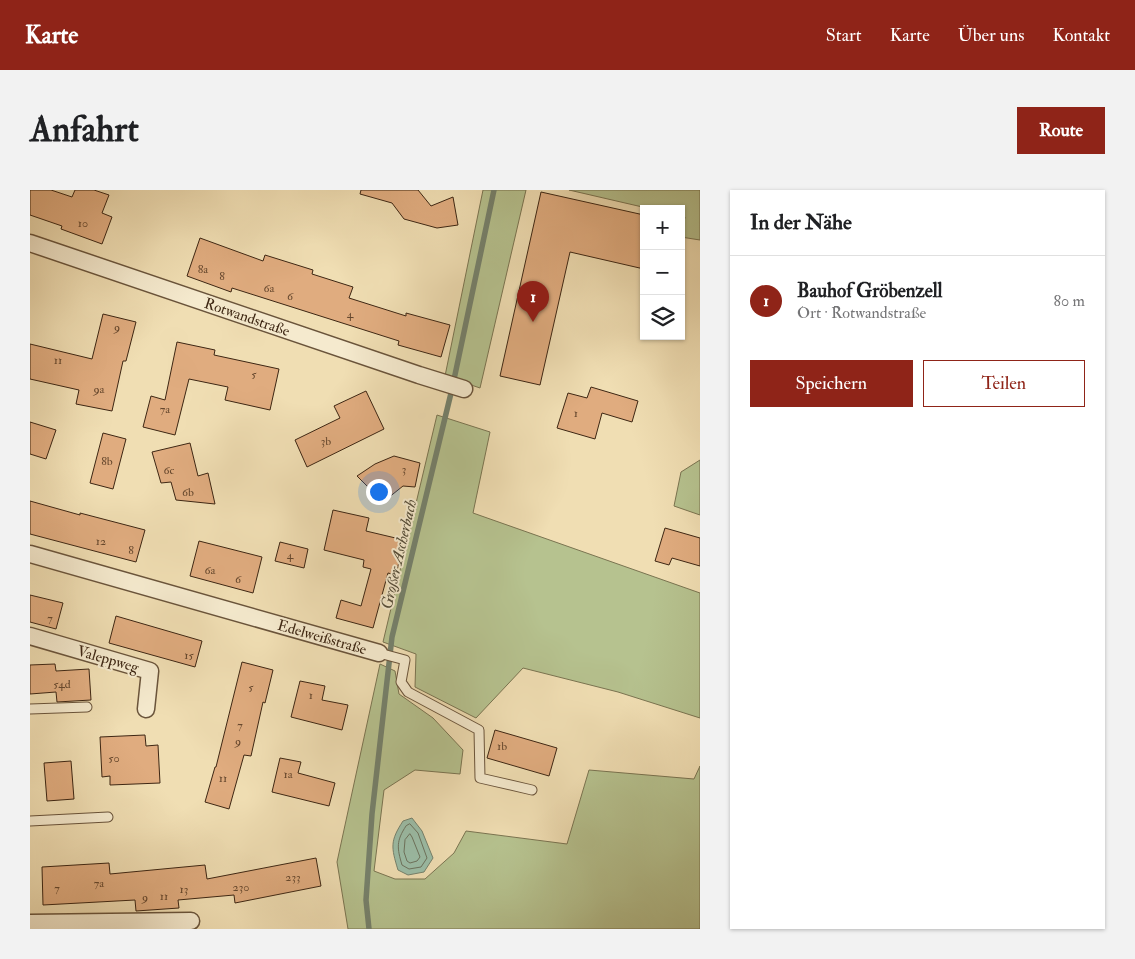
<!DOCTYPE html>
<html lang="de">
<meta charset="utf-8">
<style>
:root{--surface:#fff;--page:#f2f2f2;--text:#202124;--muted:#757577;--line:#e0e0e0;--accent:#8f2418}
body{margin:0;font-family:"IM FELL Double Pica",serif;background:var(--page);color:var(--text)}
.controls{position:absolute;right:15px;top:15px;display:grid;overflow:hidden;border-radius:0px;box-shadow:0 1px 4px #0004}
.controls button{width:45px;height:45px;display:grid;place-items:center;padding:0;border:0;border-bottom:1px solid var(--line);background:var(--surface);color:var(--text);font:25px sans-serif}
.you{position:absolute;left:348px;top:301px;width:18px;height:18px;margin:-12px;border:4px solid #fff;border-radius:50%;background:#1a73e8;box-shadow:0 0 0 8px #1a73e833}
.badge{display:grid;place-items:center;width:32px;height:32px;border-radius:50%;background:var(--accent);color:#fff;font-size:16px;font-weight:700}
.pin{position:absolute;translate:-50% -41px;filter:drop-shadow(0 1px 2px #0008)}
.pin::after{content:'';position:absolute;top:26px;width:18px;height:15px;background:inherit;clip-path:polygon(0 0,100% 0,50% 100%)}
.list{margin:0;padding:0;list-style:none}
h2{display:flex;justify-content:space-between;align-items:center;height:65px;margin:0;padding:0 20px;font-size:21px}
h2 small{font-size:16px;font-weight:400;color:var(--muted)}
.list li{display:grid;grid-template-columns:32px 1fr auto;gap:15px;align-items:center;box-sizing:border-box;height:90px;padding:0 20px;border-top:1px solid var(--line)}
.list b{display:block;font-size:19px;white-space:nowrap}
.list p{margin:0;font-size:16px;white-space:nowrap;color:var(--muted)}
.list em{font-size:16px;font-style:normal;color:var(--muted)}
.actions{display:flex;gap:10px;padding:15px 20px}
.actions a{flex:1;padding:11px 0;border:1px solid var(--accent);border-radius:0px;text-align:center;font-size:18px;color:var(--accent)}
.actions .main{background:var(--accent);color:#fff}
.icon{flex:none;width:28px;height:28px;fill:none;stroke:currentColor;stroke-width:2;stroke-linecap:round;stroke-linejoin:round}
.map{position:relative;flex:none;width:670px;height:739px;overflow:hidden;border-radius:0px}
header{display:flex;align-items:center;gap:30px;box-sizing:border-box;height:70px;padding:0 25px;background:var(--accent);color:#fff}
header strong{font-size:24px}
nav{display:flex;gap:28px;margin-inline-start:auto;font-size:18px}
.intro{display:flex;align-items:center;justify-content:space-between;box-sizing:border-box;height:120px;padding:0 30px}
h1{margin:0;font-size:35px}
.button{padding:12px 22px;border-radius:0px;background:var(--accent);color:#fff;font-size:18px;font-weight:700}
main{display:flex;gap:30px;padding:0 30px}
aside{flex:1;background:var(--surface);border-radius:0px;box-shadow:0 1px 4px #0004}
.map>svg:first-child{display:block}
</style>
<header>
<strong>Karte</strong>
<nav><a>Start</a><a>Karte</a><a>Über uns</a><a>Kontakt</a></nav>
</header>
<div class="intro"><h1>Anfahrt</h1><a class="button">Route</a></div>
<main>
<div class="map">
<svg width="670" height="739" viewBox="0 0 670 739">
<rect width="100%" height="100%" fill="#f0deb3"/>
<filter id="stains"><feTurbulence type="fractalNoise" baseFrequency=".004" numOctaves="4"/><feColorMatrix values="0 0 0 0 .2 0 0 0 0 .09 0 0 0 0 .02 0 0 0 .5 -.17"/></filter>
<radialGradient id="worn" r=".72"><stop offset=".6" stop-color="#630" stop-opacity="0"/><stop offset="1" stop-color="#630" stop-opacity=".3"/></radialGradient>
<g fill="#b6c28f" stroke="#7a7451">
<path d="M453,0H496L450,198L415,186Z"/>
<path d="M539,0H670V50L651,47L655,27L651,26V19H621Z"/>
<path d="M407,225L460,242L443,323L670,403V528L588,502L493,478L446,528L385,497L386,464L353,452Z"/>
<path d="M670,270V325L644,316L651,282Z"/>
<path d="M350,474L365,481L369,504L403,528L433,560L430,584L385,580L354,600L344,681L365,689H395L424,663L436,641L537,654L559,580L664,589L670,576V739H318L307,672Z"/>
</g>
<path fill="#9bbda7" stroke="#75816c" d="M382,628L392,641L403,668L394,682L378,685L368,680C361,657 360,651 373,631Z"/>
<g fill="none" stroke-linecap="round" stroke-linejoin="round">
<g stroke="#6c725d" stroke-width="1">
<path d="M380,634L388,643L397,668L391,677L379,679L372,675C367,658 366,651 376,636Z"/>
<path d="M380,644L382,647L390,667L387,671L380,673L377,671L374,662L375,650Z"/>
</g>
<path stroke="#75816c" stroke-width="5.5" d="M339,739L336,710L342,624L362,447L422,199L464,0"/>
</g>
<g fill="#e0ac7f" stroke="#3d2613">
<path d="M0,0H21L42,7L45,0H64L79,5L72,23L82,27L72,54L31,39L32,36L0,25Z"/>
<path d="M331,0H388L401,16L423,7L428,35L407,38L374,29L362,13L330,4Z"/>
<path d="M511,2L614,25V79L540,62L510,195L470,186Z"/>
<path d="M170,48L233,71L235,65L283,80L282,84L323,97L319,108L376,126V123L420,135L411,167L368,155L369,151L202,98L201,102L157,86Z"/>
<path d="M73,124L106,132L96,171H93L82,221L46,214L49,200L0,189V154L62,169Z"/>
<path d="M147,152L185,160L184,165L249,179L240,220L195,210L198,197L159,189L145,245L113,237L121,206L135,210Z"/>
<path d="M561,197L608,211L602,232L572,223L565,249L527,238L538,203L557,208Z"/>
<path d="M336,201L354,239L277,277L265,250L310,228L304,216Z"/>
<path d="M0,232L26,240L16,269L0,264Z"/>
<path d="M73,243L96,249L83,299L60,293Z"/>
<path d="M160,253L168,286L178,283L185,314L146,310L141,292L131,293L122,262Z"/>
<path d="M364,266L390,273L385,297L373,296L353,312L327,286L345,274Z"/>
<path d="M0,311L50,325V323L115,340L106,372L0,344Z"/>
<path d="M303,320L339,328L336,341L374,350L366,385L358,383L343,438L306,428L311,410L331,416L341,379L333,377L334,370L294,360Z"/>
<path d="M635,338L670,348V376L642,368L639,375L625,371Z"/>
<path d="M169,351L232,367L223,403L160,386Z"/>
<path d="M250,352L278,359L274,378L245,371Z"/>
<path d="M0,405L33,413L26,439L0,432Z"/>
<path d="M86,426L172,451L165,477L79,453Z"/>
<path d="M212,472L243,480L235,513L233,512L221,566L214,565L199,619L175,612L185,577H186Z"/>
<path d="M25,474L26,481L59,479L61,510L27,512L26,502L0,504V475Z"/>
<path d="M270,491L295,496L292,510L318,515L312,540L261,527Z"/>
<path d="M465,540L527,558L519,586L457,568Z"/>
<path d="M115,545L116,556L128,555L130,593L80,595V586L72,587L70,547Z"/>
<path d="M250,568L271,572L268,583L305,593L299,616L242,602Z"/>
<path d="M41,571L44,609L17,611L14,573Z"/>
<path d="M286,668L291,696L205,713L204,705L148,710L149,718L106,721L105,710L13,715L12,677L79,673L80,684L175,675L177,689Z"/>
</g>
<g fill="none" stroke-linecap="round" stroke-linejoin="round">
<defs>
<g id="lane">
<path d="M349,463L375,470L371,492L378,502L449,540L450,588L502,600"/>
<path d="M0,519L57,517"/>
<path d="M0,631L78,627"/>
</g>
<g id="street">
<path d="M0,53L389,185L434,199"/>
<path d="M0,364L349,463"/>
<path d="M0,446L120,481L116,519"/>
<path d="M0,733L161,731"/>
</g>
</defs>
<use href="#lane" stroke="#6a543b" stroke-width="11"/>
<use href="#street" stroke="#6a543b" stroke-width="19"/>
<use href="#lane" stroke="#f5eace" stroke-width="9"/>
<use href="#street" stroke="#f5eace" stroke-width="16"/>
</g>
<g text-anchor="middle" stroke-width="4" stroke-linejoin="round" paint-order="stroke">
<g font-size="12" fill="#66482e">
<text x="53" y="37">10</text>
<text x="173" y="83">8a</text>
<text x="192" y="90">8</text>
<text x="239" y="102">6a</text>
<text x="260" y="110">6</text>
<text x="320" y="128">4</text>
<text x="87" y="141">9</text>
<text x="28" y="174">11</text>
<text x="224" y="188">5</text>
<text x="69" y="203">9a</text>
<text x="135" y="223">7a</text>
<text x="546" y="227">1</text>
<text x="296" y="255">3b</text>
<text x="77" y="275">8b</text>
<text x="374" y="283">3</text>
<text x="139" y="284">6c</text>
<text x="158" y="306">6b</text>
<text x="71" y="355">12</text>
<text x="101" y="364">8</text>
<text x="260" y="369">4</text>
<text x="180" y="384">6a</text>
<text x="208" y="393">6</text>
<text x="20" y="432">7</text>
<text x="159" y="469">15</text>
<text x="32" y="498">54d</text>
<text x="221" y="501">5</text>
<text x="281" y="509">1</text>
<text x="210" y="539">7</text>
<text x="208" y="555">9</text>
<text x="472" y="560">1b</text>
<text x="84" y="572">50</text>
<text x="258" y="588">1a</text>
<text x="193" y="592">11</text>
<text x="263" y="691">233</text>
<text x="69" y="697">7a</text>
<text x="211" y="701">230</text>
<text x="27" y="702">7</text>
<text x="154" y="703">13</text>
<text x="134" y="710">11</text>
<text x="115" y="711">9</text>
</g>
<g font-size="15" fill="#3d2613" stroke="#f5eace">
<text transform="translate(217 127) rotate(19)" y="5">Rotwandstraße</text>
<text transform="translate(292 447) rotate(16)" y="5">Edelweißstraße</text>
<text transform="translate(78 469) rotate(16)" y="5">Valeppweg</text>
</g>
<g font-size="16" font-style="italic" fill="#544c38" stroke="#f5eace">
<text transform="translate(368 364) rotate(-77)" y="6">Großer Ascherbach</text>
</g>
</g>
<rect width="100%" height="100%" filter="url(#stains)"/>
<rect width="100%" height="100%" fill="url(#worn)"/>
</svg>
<div class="controls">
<button>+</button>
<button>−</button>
<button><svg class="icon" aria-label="layers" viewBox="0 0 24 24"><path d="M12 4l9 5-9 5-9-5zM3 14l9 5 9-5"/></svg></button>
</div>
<div class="you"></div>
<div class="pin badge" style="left:503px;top:132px">1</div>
</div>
<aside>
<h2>In der Nähe<small></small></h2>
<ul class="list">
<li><span class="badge">1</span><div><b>Bauhof Gröbenzell</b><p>Ort · Rotwandstraße</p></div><em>80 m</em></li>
</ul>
<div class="actions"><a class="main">Speichern</a><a>Teilen</a></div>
</aside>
</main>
